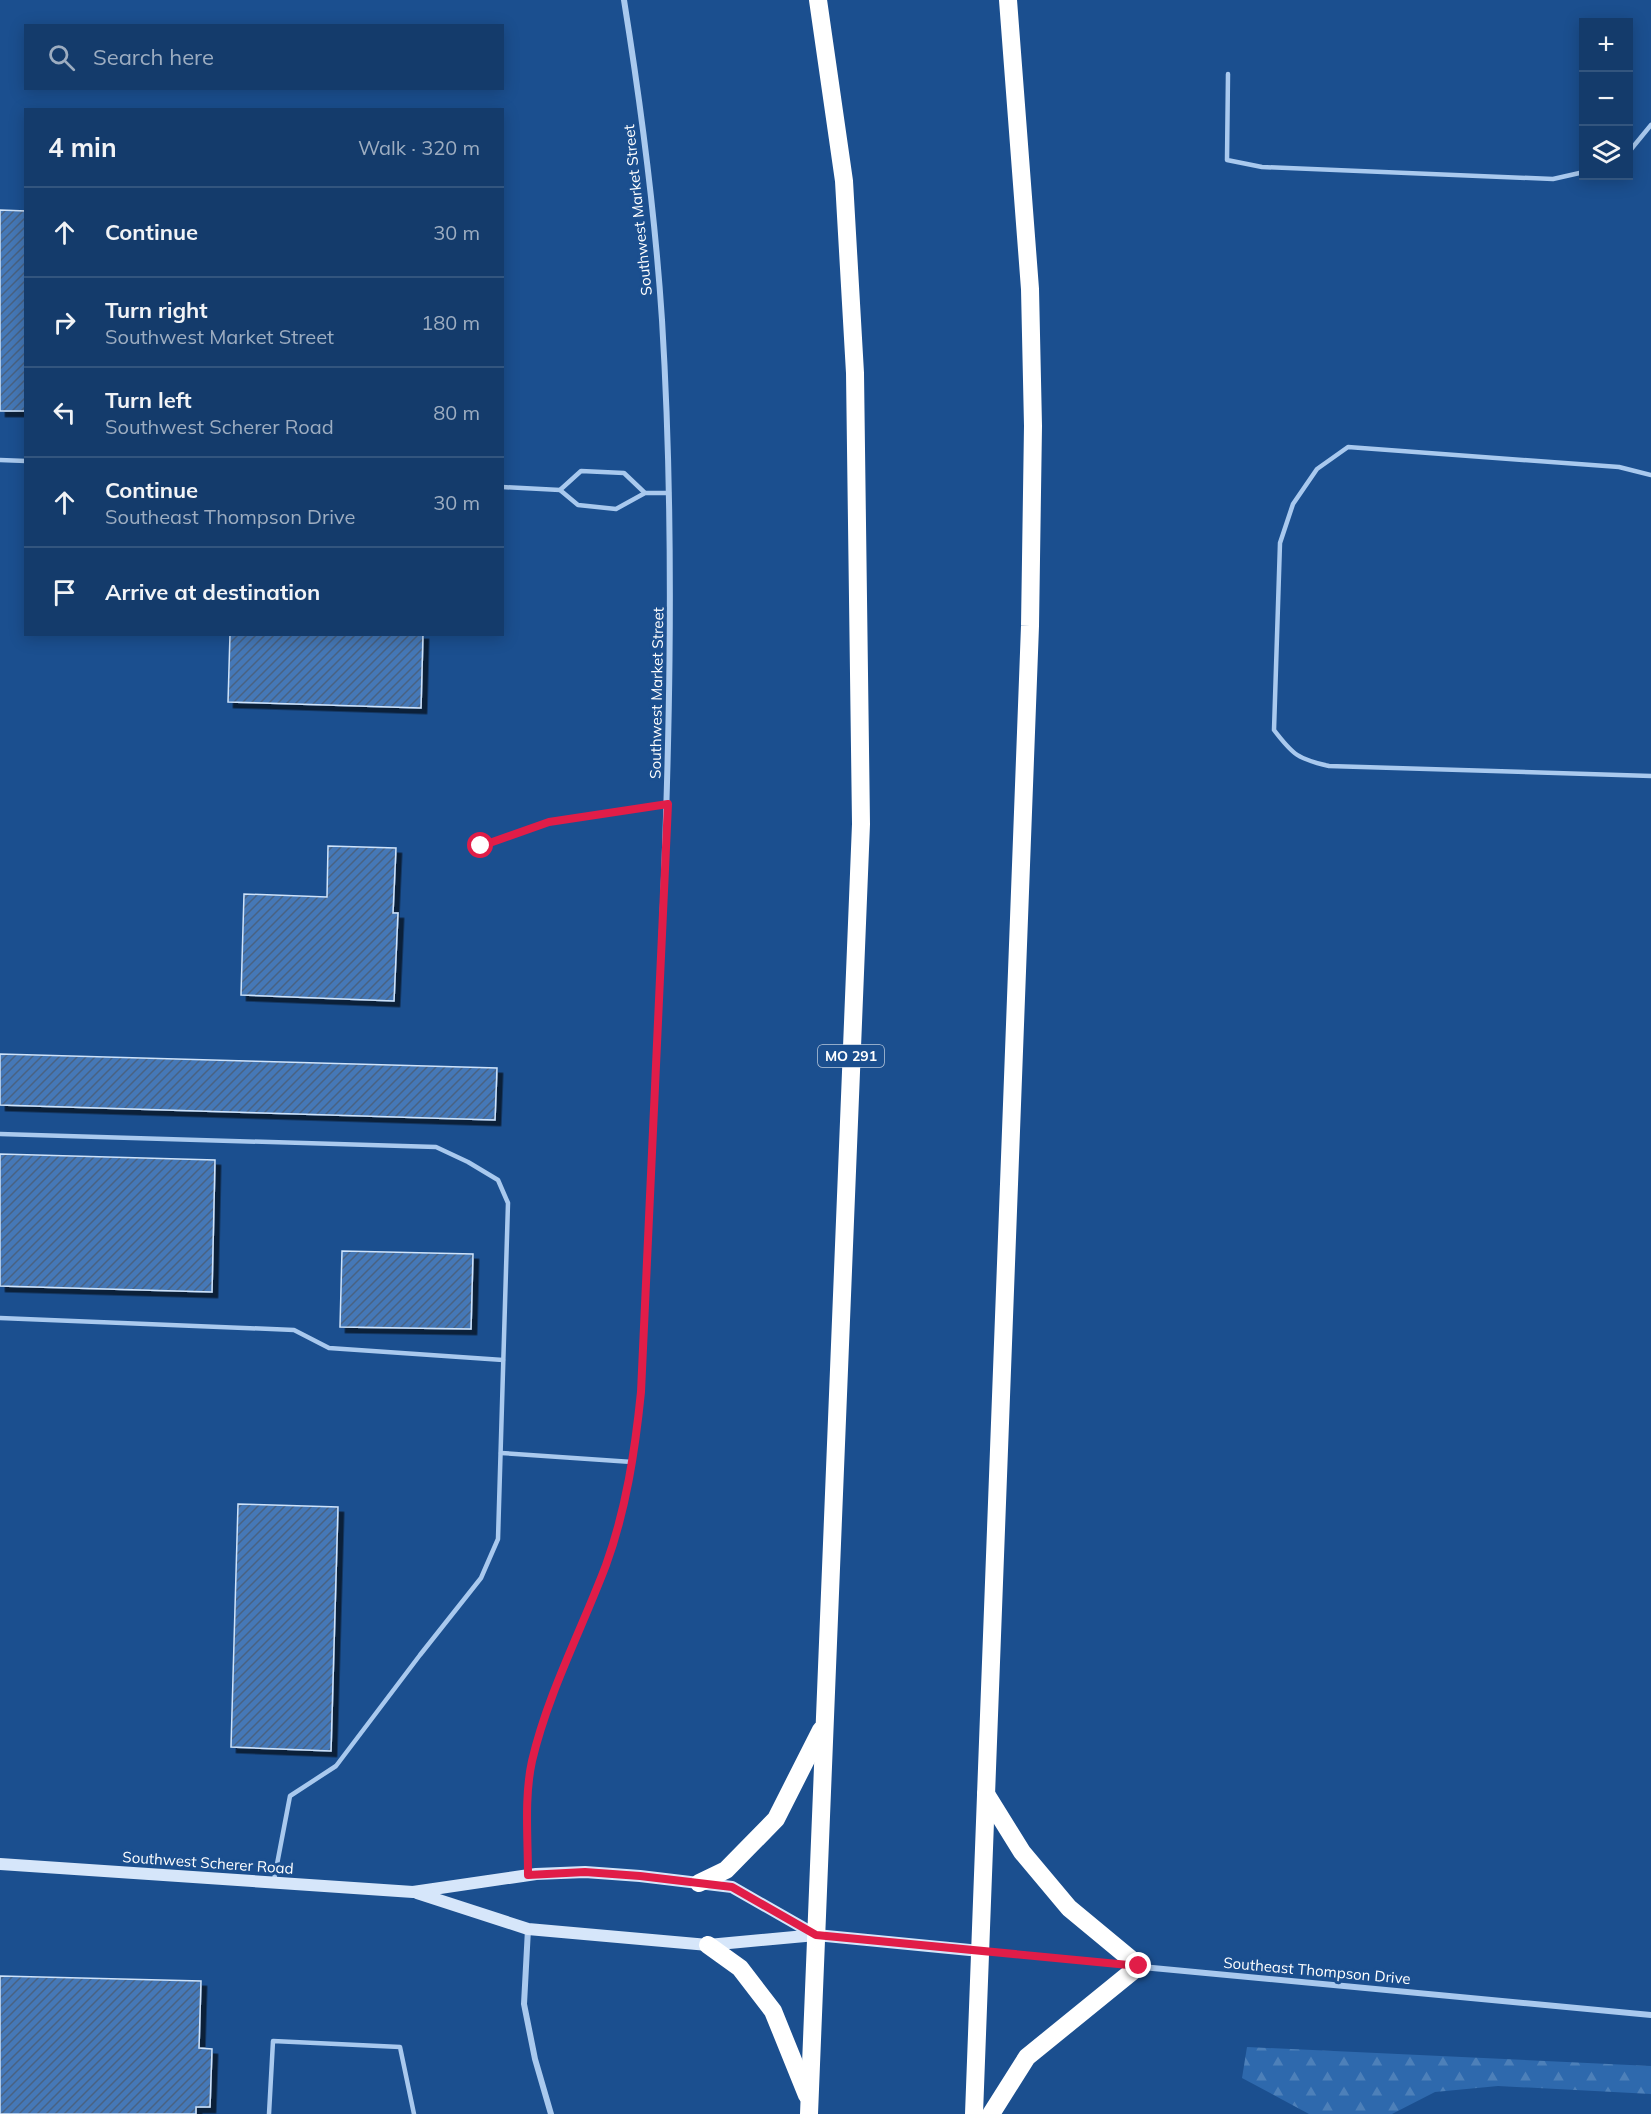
<!DOCTYPE html>
<meta charset="utf-8">
<style>
:root{--surface:#143b6b;--page:#214673;--text:#f1f3f6;--muted:#9dadc1;--line:#33557e}
body{margin:0;font-family:Mulish,sans-serif;background:var(--page);color:var(--text)}
.controls{position:absolute;right:18px;top:18px;display:grid;overflow:hidden;border-radius:0px;box-shadow:0 3px 15px #0003}
.controls button{width:54px;height:54px;display:grid;place-items:center;padding:0;border:0;border-bottom:2px solid var(--line);background:var(--surface);color:var(--text);font:30px sans-serif}
.stop{position:absolute;width:18px;height:18px;margin:-14px;border:4px solid #e11d48;border-radius:50%;background:#fff}
.stop.end{background:#e11d48;border-color:#fff;box-shadow:0 2px 6px #0008}
.list{margin:0;padding:0;list-style:none}
h2{display:flex;justify-content:space-between;align-items:center;height:78px;margin:0;padding:0 24px;font-size:26px}
h2 small{font-size:20px;font-weight:400;color:var(--muted)}
.list li{display:grid;grid-template-columns:39px 1fr auto;gap:18px;align-items:center;box-sizing:border-box;height:90px;padding:0 24px;border-top:2px solid var(--line)}
.list b{display:block;font-size:22px;white-space:nowrap}
.list p{margin:0;font-size:20px;white-space:nowrap;color:var(--muted)}
.list em{font-size:20px;font-style:normal;color:var(--muted)}
.icon{flex:none;width:33px;height:33px;fill:none;stroke:currentColor;stroke-width:2;stroke-linecap:round;stroke-linejoin:round}
.map{position:relative;flex:none;width:1651px;height:2114px;overflow:hidden}
.search{position:absolute;background:var(--surface);box-shadow:0 3px 15px #0003;left:24px;top:24px;width:480px;height:66px;display:flex;align-items:center;gap:15px;box-sizing:border-box;padding:0 21px;border-radius:0px;color:var(--muted);font-size:22px}
.panel{position:absolute;background:var(--surface);box-shadow:0 3px 15px #0003;left:24px;top:108px;width:480px;height:528px;border-radius:0px}
.map>svg:first-child{display:block}
</style>
<div class="map">
<svg width="1651" height="2114" viewBox="0 0 1651 2114">
<defs>
<pattern id="forest-firs" width="22" height="20" patternUnits="userSpaceOnUse" patternTransform="scale(1.5)"><rect width="22" height="20" fill="#2e69ad"/><path d="M5 1l3.5 6h-7zM16 11l3.5 6h-7z" fill="#4d80b9"/></pattern>
<pattern id="building-hatch" width="6" height="6" patternUnits="userSpaceOnUse" patternTransform="scale(1.5)"><rect width="6" height="6" fill="#4478b7"/><path d="M-1 1l2-2M0 6l6-6M5 7l2-2" fill="none" stroke="#486282"/></pattern>
<filter id="shadow"><feDropShadow dx="5.5" dy="5.5" stdDeviation="0" flood-color="#0009"/></filter>
</defs>
<rect width="100%" height="100%" fill="#1b4f8f"/>
<path fill="url(#forest-firs)" d="M1247,2047L1651,2066V2094L1498,2086L1435,2092L1392,2114H1309L1242,2078Z"/>
<g fill="url(#building-hatch)" stroke="#cfe3fa" stroke-width="1.5" filter="url(#shadow)">
<path d="M0,210L26,211V411H0Z"/>
<path d="M230,634H423L421,708L228,702Z"/>
<path d="M328,846L396,848L393,913H398L394,1001L241,995L244,894L327,897Z"/>
<path d="M0,1054L497,1068L495,1120L0,1105Z"/>
<path d="M0,1154L215,1160L212,1292L0,1286Z"/>
<path d="M342,1251L473,1254L471,1329L340,1327Z"/>
<path d="M238,1504L338,1507L331,1751L231,1747Z"/>
<path d="M0,1976L201,1981L199,2048L212,2049L210,2107H196V2114H0Z"/>
</g>
<g fill="none" stroke-linecap="round" stroke-linejoin="round">
<g stroke="#a9c9ee" stroke-width="4.5">
<path d="M1228,74L1227,160L1262,167L1553,179L1584,172"/>
<path d="M1628,153L1651,125"/>
<path d="M0,460L26,461"/>
<path d="M1651,475L1619,467L1348,447L1317,469L1293,504L1280,543L1274,730C1293,755 1298,759 1329,766L1651,776"/>
<path d="M502,487L560,490"/>
<path d="M645,493L624,473L581,471L560,490L578,505L616,509L645,493H669"/>
<path d="M481,846L549,822L668,804"/>
<path d="M0,1134L436,1147L468,1162L498,1180L508,1203L498,1539L481,1578L420,1655L336,1766L290,1796L274,1880"/>
<path d="M0,1318L294,1330L329,1348L503,1360"/>
<path d="M501,1453L632,1462"/>
<path d="M269,2114L273,2041L400,2047L414,2114"/>
</g>
<g stroke="#a9c9ee" stroke-width="6">
<path d="M528,1875C528,1838 524,1798 532,1761C548,1693 581,1631 606,1565C626,1509 635,1451 641,1392C647,1261 653,1130 659,1000C669,773 676,547 662,320C655,213 641,106 624,0"/>
<path d="M528,1929L524,2004L535,2059L551,2114"/>
<path d="M984,1951L1129,1965"/>
<path d="M1142,1967L1651,2015"/>
</g>
<g stroke="#d6e6fa" stroke-width="12">
<path d="M0,1864L413,1892L536,1874L585,1872L640,1876L732,1887L816,1935"/>
<path d="M417,1893L528,1929L708,1945L816,1935L980,1951"/>
</g>
<g stroke="#fff" stroke-width="18">
<path d="M986,1794L1022,1852L1069,1908L1139,1966L1027,2057L991,2114"/>
<path d="M699,1883L726,1870L776,1819L821,1730"/>
<path d="M708,1945L740,1968L773,2011L807,2095"/>
<path d="M809,2114L861,824L855,373L844,181L818,0"/>
<path d="M974,2114L1030,626L1033,426L1030,289L1008,0"/>
</g>
</g>
<g fill="none" stroke-linecap="round" stroke-linejoin="round">
<path stroke="#e11d48" stroke-width="8" d="M481,846L549,822L668,804L641,1392C635,1451 626,1510 606,1565C581,1631 548,1693 532,1761C524,1798 528,1838 528,1875L585,1872L640,1876L732,1887L816,1935L1139,1966"/>
</g>
<g text-anchor="middle" stroke-width="6" stroke-linejoin="round" paint-order="stroke">
<rect fill="#1b4f8f" stroke="#bbcadd" stroke-width="1.5" x="818" y="1045" width="66" height="22" rx="4.5"/>
<g font-size="14" font-weight="bold" fill="#fff">
<text x="851" y="1061">MO 291</text>
</g>
<g font-size="15" fill="#fff" stroke="#1b4f8f">
<text transform="translate(638 210) rotate(-96)" y="5">Southwest Market Street</text>
<text transform="translate(657 693) rotate(-89)" y="5">Southwest Market Street</text>
<text transform="translate(208 1863) rotate(4)" y="5">Southwest Scherer Road</text>
<text transform="translate(1317 1971) rotate(5)" y="5">Southeast Thompson Drive</text>
</g>
</g>
</svg>
<div class="controls">
<button>+</button>
<button>−</button>
<button><svg class="icon" aria-label="layers" viewBox="0 0 24 24"><path d="M12 4l9 5-9 5-9-5zM3 14l9 5 9-5"/></svg></button>
</div>
<div class="stop" style="left:481px;top:846px"></div>
<div class="stop end" style="left:1139px;top:1966px"></div>
<div class="search"><svg class="icon" aria-label="search" viewBox="0 0 24 24"><circle cx="10" cy="10" r="6"/><path d="M15 15l6 6"/></svg>Search here</div>
<section class="panel">
<h2>4 min<small>Walk · 320 m</small></h2>
<ul class="list">
<li><svg class="icon" aria-label="ahead" viewBox="0 0 24 24"><path d="M12 20V5M6 11l6-6 6 6"/></svg><div><b>Continue</b></div><em>30 m</em></li>
<li><svg class="icon" aria-label="right" viewBox="0 0 24 24"><path d="M7 20v-9h11M14 6l5 5-5 5"/></svg><div><b>Turn right</b><p>Southwest Market Street</p></div><em>180 m</em></li>
<li><svg class="icon" aria-label="left" viewBox="0 0 24 24"><path d="M17 20v-9H6M10 6l-5 5 5 5"/></svg><div><b>Turn left</b><p>Southwest Scherer Road</p></div><em>80 m</em></li>
<li><svg class="icon" aria-label="ahead" viewBox="0 0 24 24"><path d="M12 20V5M6 11l6-6 6 6"/></svg><div><b>Continue</b><p>Southeast Thompson Drive</p></div><em>30 m</em></li>
<li><svg class="icon" aria-label="arrive" viewBox="0 0 24 24"><path d="M6 21V4h12l-3 4 3 4H6"/></svg><div><b>Arrive at destination</b></div></li>
</ul>
</section>
</div>
